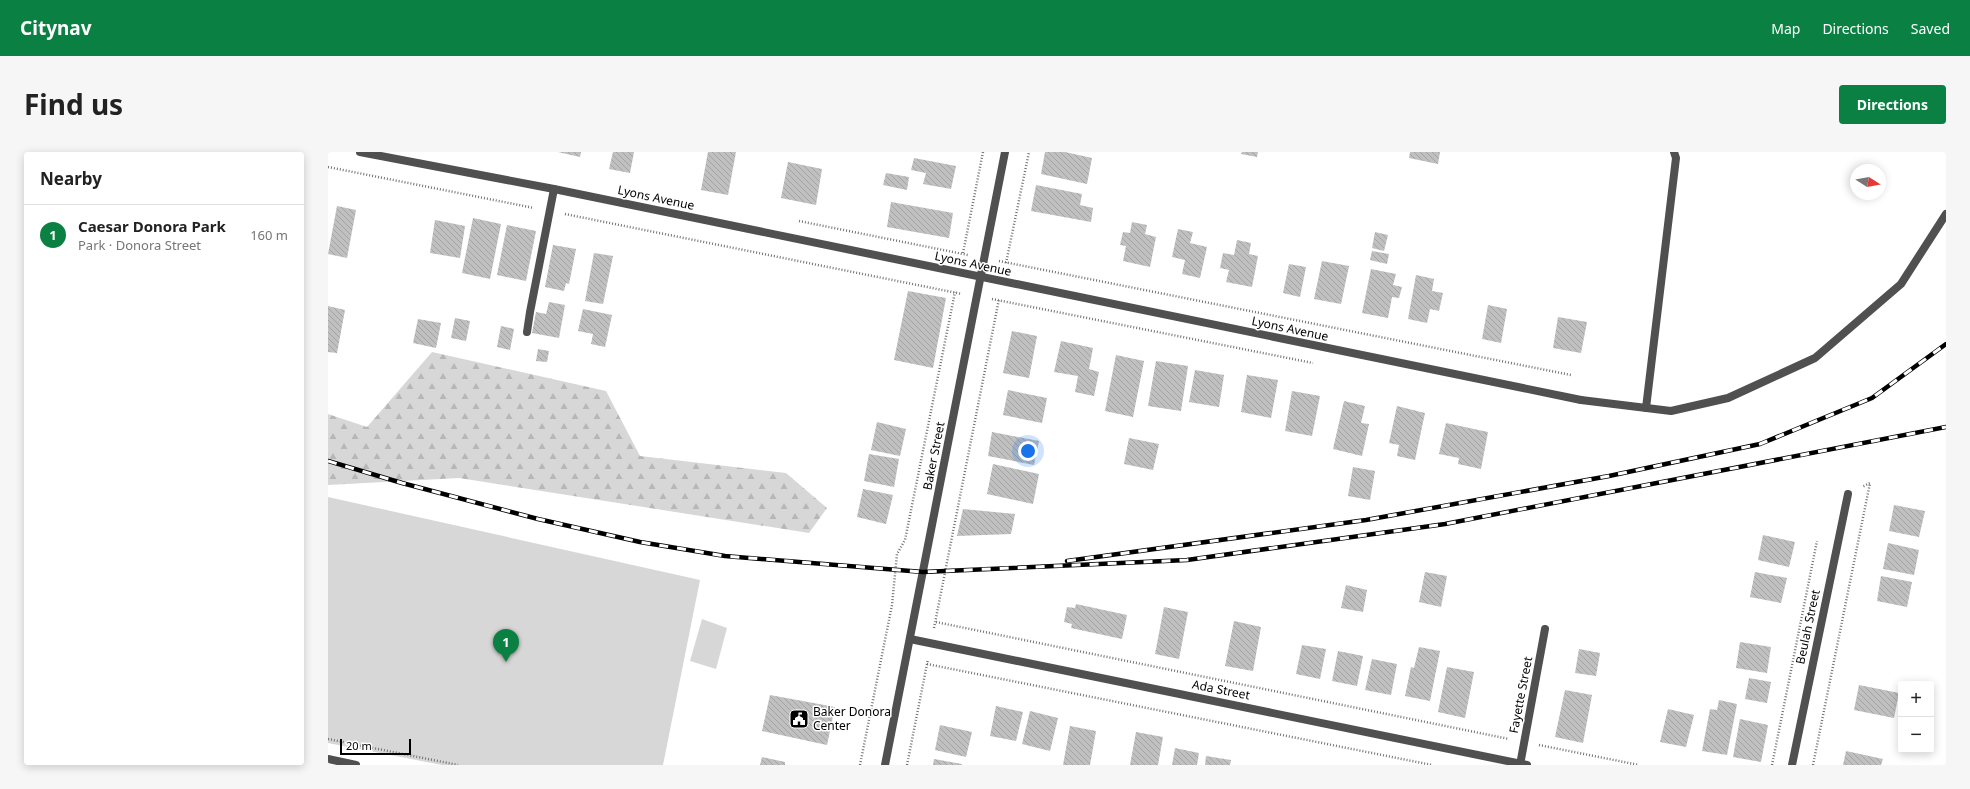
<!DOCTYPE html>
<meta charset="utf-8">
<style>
:root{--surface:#fff;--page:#f6f6f6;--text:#222;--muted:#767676;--line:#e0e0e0;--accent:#0b8043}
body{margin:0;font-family:"Noto Sans",sans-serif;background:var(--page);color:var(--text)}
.controls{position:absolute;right:12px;bottom:12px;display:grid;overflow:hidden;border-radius:4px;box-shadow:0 2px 10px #0003}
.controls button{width:36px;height:36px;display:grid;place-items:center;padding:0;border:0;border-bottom:1px solid var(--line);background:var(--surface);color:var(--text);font:20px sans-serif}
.compass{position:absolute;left:1522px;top:12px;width:36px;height:36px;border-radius:50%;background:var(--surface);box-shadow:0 2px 10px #0003;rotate:101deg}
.scale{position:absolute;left:12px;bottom:10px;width:71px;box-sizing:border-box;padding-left:4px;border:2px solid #000;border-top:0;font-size:11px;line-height:14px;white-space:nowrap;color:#000;-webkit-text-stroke:3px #fff;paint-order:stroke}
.you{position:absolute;left:700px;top:299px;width:14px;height:14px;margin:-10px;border:3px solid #fff;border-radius:50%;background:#1a73e8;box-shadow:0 0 0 6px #1a73e833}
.badge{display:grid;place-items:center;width:26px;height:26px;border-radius:50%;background:var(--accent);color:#fff;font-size:13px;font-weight:700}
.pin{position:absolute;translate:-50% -33px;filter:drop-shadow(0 1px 2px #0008)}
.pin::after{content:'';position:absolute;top:21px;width:14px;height:12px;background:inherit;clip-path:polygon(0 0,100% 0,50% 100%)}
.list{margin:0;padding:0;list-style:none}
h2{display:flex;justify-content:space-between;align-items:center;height:52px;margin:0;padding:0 16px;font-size:17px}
h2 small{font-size:13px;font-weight:400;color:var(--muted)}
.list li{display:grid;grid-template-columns:26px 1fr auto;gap:12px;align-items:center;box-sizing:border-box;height:60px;padding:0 16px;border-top:1px solid var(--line)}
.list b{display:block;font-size:15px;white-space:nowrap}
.list p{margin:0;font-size:13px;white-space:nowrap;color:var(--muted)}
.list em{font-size:13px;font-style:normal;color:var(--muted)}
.map{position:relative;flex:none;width:1618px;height:613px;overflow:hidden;border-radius:4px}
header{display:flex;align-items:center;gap:24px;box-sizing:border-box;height:56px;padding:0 20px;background:var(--accent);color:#fff}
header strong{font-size:19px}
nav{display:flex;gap:22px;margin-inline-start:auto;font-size:14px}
.intro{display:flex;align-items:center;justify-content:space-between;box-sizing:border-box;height:96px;padding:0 24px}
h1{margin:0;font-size:28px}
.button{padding:10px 18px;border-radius:4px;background:var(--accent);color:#fff;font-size:14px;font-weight:700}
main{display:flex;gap:24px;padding:0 24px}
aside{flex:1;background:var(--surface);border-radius:4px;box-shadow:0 2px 10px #0003}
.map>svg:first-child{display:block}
</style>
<header>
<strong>Citynav</strong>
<nav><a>Map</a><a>Directions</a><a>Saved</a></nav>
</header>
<div class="intro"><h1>Find us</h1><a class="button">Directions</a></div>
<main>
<aside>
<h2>Nearby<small></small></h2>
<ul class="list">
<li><span class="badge">1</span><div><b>Caesar Donora Park</b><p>Park · Donora Street</p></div><em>160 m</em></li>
</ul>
</aside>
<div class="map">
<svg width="1618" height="613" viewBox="0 0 1618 613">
<defs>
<pattern id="forest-firs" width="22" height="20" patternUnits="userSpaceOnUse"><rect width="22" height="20" fill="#d7d7d7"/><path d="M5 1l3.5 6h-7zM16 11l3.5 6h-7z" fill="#b7b7b7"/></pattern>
<pattern id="building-back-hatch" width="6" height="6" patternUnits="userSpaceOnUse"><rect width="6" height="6" fill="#c0c0c0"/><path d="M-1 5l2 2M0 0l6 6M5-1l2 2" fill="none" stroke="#a3a3a3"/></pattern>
</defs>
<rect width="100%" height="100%" fill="#fff"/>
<path fill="url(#forest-firs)" d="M104,200L278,239L312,304L458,321L499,356L481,381L131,326L0,333V262L39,275Z"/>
<g fill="#d7d7d7">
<path d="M0,345L372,428L335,613H114L0,591Z"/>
<path d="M374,467L399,476L388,517L362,509Z"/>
</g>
<g fill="url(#building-back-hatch)">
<path d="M230,0H253L252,5Z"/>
<path d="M285,0H306L302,21L281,17Z"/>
<path d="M380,0H408L400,43L373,38Z"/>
<path d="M717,0H737L764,6L759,32L713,22Z"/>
<path d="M914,0H930L929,5L913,2Z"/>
<path d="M1082,0H1112L1110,12L1081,6Z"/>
<path d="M586,6L628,14L623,37L595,32L598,21L583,18Z"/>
<path d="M460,10L494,17L488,53L453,46Z"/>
<path d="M558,21L581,25L579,38L555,33Z"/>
<path d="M708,33L754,42L752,53L765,56L763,70L703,59Z"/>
<path d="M563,50L625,61L621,86L559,75Z"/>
<path d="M9,54L28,58L19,106L0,102Z"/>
<path d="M145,66L173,72L162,127L134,121Z"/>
<path d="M107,68L137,74L132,106L102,101Z"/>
<path d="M804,70L819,73L817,82L828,85L822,115L795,109L798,94L792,93L795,80L802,81Z"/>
<path d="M179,73L208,79L198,129L169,123Z"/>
<path d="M850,77L865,80L862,91L879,95L872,126L854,122L857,108L844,105Z"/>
<path d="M1047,80L1060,83L1056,99L1044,96Z"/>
<path d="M909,88L923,91L921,102L930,104L924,135L898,130L901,118L892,116L895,101L906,103Z"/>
<path d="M225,93L248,97L241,132L238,131L236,139L217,135Z"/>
<path d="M1044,99L1061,102L1059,112L1042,108Z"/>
<path d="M266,101L285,104L275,152L257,149Z"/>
<path d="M994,109L1021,114L1013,152L986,147Z"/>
<path d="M961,112L978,115L972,145L955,141Z"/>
<path d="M1043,117L1068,122L1065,133L1074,135L1071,146L1064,145L1060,166L1034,161Z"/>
<path d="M1088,123L1106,127L1104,139L1115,141L1111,159L1102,157L1099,171L1080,167Z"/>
<path d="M580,139L618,146L605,216L566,208Z"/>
<path d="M221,150L237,153L231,186L204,181L208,160L218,162Z"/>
<path d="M1160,153L1179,157L1173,191L1154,187Z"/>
<path d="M0,154L17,158L9,201L0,200Z"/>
<path d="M255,157L284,163L277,195L263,192L265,182L250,179Z"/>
<path d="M1230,165L1259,170L1253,201L1225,196Z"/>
<path d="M127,166L142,169L138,189L123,186Z"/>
<path d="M90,167L113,171L108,196L85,191Z"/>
<path d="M173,174L186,177L182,198L169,195Z"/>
<path d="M684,179L709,184L701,226L675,221Z"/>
<path d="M733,189L765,196L761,217L771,220L766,244L747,240L750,224L726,220Z"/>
<path d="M210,197L221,199L219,210L208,209Z"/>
<path d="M788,203L816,209L805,265L777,259Z"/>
<path d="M828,209L860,214L853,259L820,254Z"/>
<path d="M867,218L896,223L891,255L861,250Z"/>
<path d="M919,223L950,228L943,266L913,260Z"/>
<path d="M680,238L719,246L714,271L675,263Z"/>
<path d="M964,239L992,244L984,284L957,279Z"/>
<path d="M1016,249L1037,254L1033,271L1041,272L1034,304L1005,297Z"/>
<path d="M1069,254L1097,261L1087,308L1069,304L1071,293L1061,291Z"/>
<path d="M549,270L578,277L572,304L543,298Z"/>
<path d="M1118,271L1160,280L1153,317L1130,312L1131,306L1111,302Z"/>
<path d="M664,280L711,289L706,313L660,304Z"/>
<path d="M801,286L831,292L825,318L796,312Z"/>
<path d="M541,302L571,307L566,335L536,329Z"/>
<path d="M665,312L711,322L705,352L659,342Z"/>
<path d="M1025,315L1047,319L1042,348L1020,344Z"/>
<path d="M535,337L565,343L558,372L529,365Z"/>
<path d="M1566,353L1597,359L1591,385L1561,379Z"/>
<path d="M635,357L687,362L683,382L629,384Z"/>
<path d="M1435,383L1467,390L1461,415L1430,408Z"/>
<path d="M1560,391L1591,398L1586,423L1555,417Z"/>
<path d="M1097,420L1119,424L1113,455L1091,450Z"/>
<path d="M1427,420L1459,426L1453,451L1422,445Z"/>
<path d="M1553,424L1584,430L1579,455L1549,449Z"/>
<path d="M1018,433L1039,438L1035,460L1013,456Z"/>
<path d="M748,452L799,463L794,487L743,476L744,472L736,470L739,455L747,456Z"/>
<path d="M836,455L860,460L851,507L827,502Z"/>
<path d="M906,469L933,475L925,519L897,514Z"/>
<path d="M1412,490L1443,495L1439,521L1408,516Z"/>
<path d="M974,493L998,497L992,527L968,522Z"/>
<path d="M1091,495L1112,499L1102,549L1077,544L1083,515L1086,516Z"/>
<path d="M1251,497L1272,501L1268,524L1247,521Z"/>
<path d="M1010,499L1035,504L1029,534L1004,529Z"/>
<path d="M1044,507L1069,512L1063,543L1037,538Z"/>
<path d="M1119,515L1146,520L1137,566L1110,560Z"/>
<path d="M1421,526L1443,530L1439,551L1417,547Z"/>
<path d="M1531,533L1571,541L1566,566L1526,558Z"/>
<path d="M1237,538L1264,543L1255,591L1227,585Z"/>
<path d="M442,543L507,555L499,593L434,579Z"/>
<path d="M1391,548L1409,552L1399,603L1374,599L1382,557L1389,558Z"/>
<path d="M668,554L695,560L688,589L662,584Z"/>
<path d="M1340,557L1366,563L1358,595L1332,590Z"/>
<path d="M702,559L730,566L722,599L694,592Z"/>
<path d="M1412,567L1440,573L1433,610L1405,605Z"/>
<path d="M612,573L644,580L638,605L607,598Z"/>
<path d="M742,574L768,579L762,613H735Z"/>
<path d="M808,580L835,585L830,613H802Z"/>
<path d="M847,596L871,601L869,613H844Z"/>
<path d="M1518,599L1555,607L1553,613H1515Z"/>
<path d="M878,604L903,608L902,613H877Z"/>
<path d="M434,605L457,610V613H432Z"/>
<path d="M606,607L634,612V613H605Z"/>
</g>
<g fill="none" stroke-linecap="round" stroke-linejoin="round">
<g stroke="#727272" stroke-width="2.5" stroke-dasharray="1 2" stroke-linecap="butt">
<path d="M0,15L206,56"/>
<path d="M237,62L634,142"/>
<path d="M471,69L640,103"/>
<path d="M635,101L655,0"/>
<path d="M671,109L1243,223"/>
<path d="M678,111L701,0"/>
<path d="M664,147L985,211"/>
<path d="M608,470L1181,587"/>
<path d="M606,476L671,147"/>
<path d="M599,512L1104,613"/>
<path d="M0,587L130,613"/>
<path d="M1211,593L1311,613"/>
<path d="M532,613L564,453L569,402L577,388L627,140"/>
<path d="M579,613L600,507"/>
<path d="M1444,613L1489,389"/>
<path d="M1485,613L1542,331L1534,335"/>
</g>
<g stroke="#505050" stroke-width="8">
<path d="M199,180L202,160L226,37"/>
<path d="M1253,248L1343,259L1400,246L1487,206L1573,132L1618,62"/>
<path d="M1318,256L1348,6L1346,0"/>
</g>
<g stroke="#505050" stroke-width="8">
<path d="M32,0L226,37L1253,248"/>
<path d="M582,487L1199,613"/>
<path d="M0,607L28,613"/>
<path d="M557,613L677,0"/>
<path d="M1192,613L1217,477"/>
<path d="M1464,613L1520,342"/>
</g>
<defs>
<g id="rail">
<path d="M0,309L74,331L210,367L312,390L397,404L595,420L859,408L1117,372L1618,275"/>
<path d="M739,409L1038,368L1281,324L1432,292L1544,246L1618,192"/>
</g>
</defs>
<use href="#rail" stroke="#000" stroke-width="4.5"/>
<use href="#rail" stroke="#fff" stroke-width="3" stroke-dasharray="9" stroke-linecap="butt"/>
</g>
<defs>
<symbol id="civic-square" viewBox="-11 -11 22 22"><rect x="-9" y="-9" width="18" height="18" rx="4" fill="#000" stroke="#fff"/><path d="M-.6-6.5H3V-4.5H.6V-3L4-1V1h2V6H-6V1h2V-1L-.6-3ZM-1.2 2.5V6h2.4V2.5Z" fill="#fff"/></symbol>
</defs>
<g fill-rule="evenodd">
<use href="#civic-square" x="460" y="556" width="22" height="22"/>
</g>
<g text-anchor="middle" stroke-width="3" stroke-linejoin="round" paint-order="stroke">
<g font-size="12" fill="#000" stroke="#fff">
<text transform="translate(328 46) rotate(12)" y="4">Lyons Avenue</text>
<text transform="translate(645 112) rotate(12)" y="4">Lyons Avenue</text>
<text transform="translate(962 177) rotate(12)" y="4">Lyons Avenue</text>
<text transform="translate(606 304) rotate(-79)" y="4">Baker Street</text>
<text transform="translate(1480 475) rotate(-78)" y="4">Beulah Street</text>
<text transform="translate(893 538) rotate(11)" y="4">Ada Street</text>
<text transform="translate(1193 543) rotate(-79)" y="4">Fayette Street</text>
</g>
<g font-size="12" fill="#000" stroke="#fff" text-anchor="start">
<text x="485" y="564">Baker Donora<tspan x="485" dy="14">Center</tspan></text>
</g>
</g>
</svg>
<div class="controls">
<button>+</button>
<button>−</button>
</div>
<svg class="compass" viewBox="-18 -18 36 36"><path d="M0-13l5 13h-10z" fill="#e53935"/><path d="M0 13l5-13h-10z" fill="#767676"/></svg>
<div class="scale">20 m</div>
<div class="you"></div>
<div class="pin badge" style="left:178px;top:510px">1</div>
</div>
</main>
